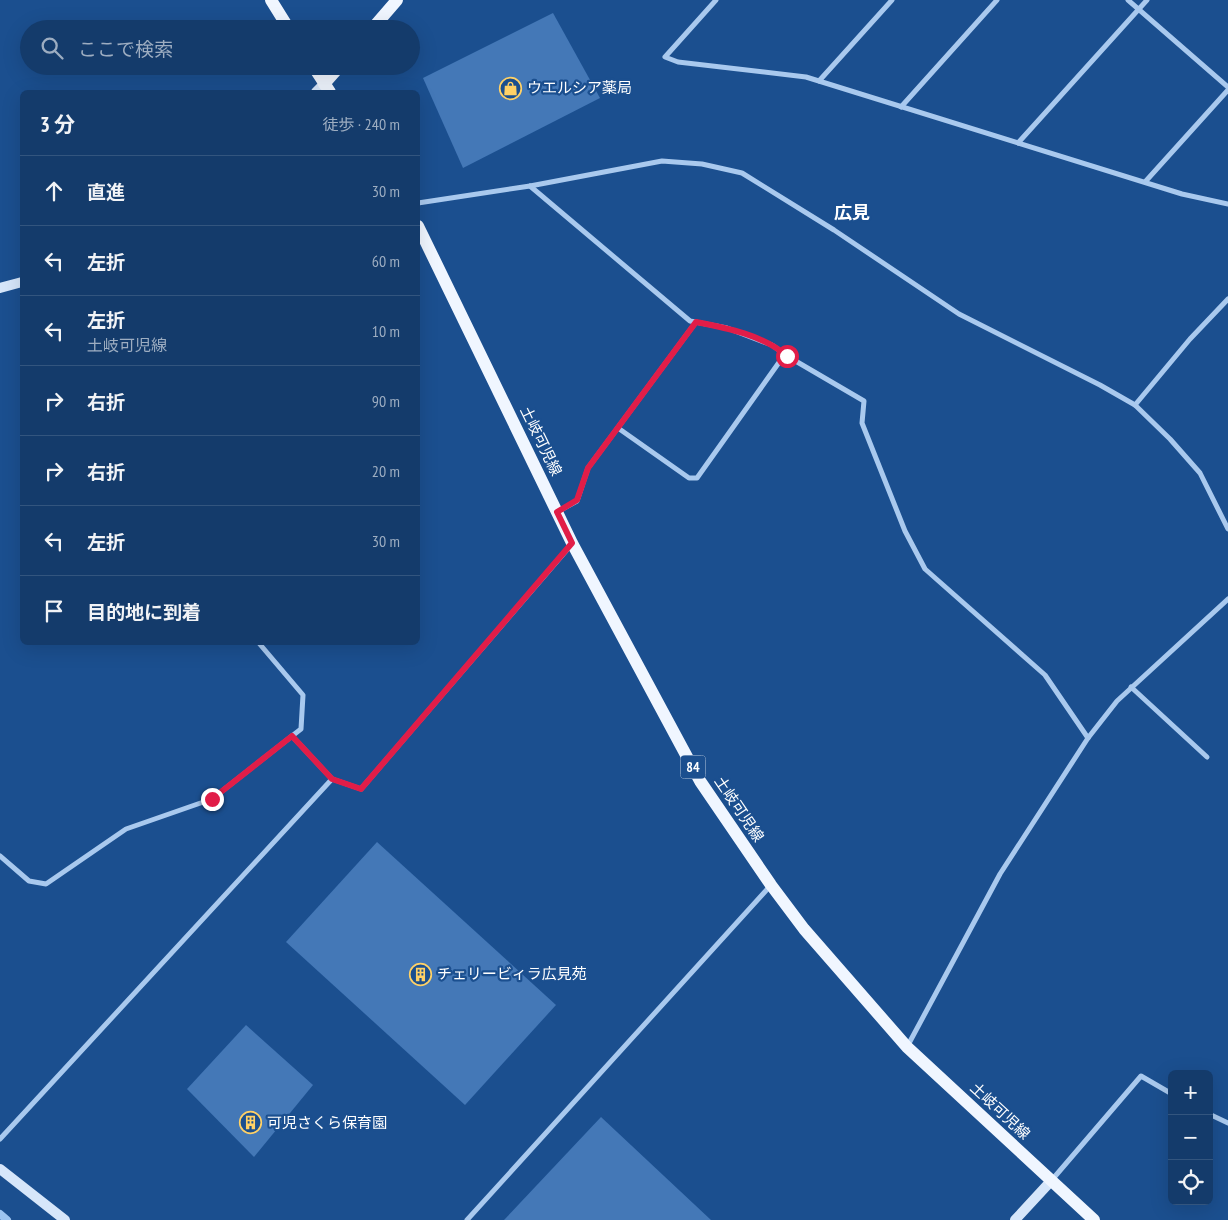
<!DOCTYPE html>
<html lang="ja">
<meta charset="utf-8">
<style>
:root{--surface:#143b6b;--page:#214673;--text:#f1f3f6;--muted:#9dadc1;--line:#33557e}
body{margin:0;font-family:"PT Sans Narrow","Noto Sans JP",sans-serif;background:var(--page);color:var(--text)}
.controls{position:absolute;right:15px;bottom:15px;display:grid;overflow:hidden;border-radius:8px;box-shadow:0 5px 20px #0002}
.controls button{width:45px;height:45px;display:grid;place-items:center;padding:0;border:0;border-bottom:1px solid var(--line);background:var(--surface);color:var(--text);font:25px sans-serif}
.stop{position:absolute;width:15px;height:15px;margin:-11px;border:4px solid #e11d48;border-radius:50%;background:#fff}
.stop.end{background:#e11d48;border-color:#fff;box-shadow:0 1px 5px #0008}
.list{margin:0;padding:0;list-style:none}
h2{display:flex;justify-content:space-between;align-items:center;height:65px;margin:0;padding:0 20px;font-size:21px}
h2 small{font-size:16px;font-weight:400;color:var(--muted)}
.list li{display:grid;grid-template-columns:32px 1fr auto;gap:15px;align-items:center;box-sizing:border-box;height:70px;padding:0 20px;border-top:1px solid var(--line)}
.list b{display:block;font-size:19px;white-space:nowrap}
.list p{margin:0;font-size:16px;white-space:nowrap;color:var(--muted)}
.list em{font-size:16px;font-style:normal;color:var(--muted)}
.icon{flex:none;width:28px;height:28px;fill:none;stroke:currentColor;stroke-width:2;stroke-linecap:round;stroke-linejoin:round}
.map{position:relative;flex:none;width:1228px;height:1220px;overflow:hidden}
.search{position:absolute;background:var(--surface);box-shadow:0 5px 20px #0002;left:20px;top:20px;width:400px;height:55px;display:flex;align-items:center;gap:12px;box-sizing:border-box;padding:0 18px;border-radius:28px;color:var(--muted);font-size:19px}
.panel{position:absolute;background:var(--surface);box-shadow:0 5px 20px #0002;left:20px;top:90px;width:400px;height:555px;border-radius:8px}
.map>svg:first-child{display:block}
</style>
<div class="map">
<svg width="1228" height="1220" viewBox="0 0 1228 1220">
<rect width="100%" height="100%" fill="#1b4f8f"/>
<g fill="none" stroke-linecap="round" stroke-linejoin="round">
<path stroke="#9cc4f0" stroke-width="8" d="M0,1214L7,1220"/>
</g>
<g fill="#4478b7">
<path d="M553,13L600,98L463,168L423,78Z"/>
<path d="M377,842L556,1005L465,1105L286,942Z"/>
<path d="M246,1025L313,1085L254,1157L187,1089Z"/>
<path d="M601,1117L711,1220H504Z"/>
</g>
<g fill="none" stroke-linecap="round" stroke-linejoin="round">
<g stroke="#a9c9ee" stroke-width="5">
<path d="M716,0L665,57L678,62L806,77L1182,194L1228,204"/>
<path d="M1128,0L1228,87"/>
<path d="M819,81L892,0"/>
<path d="M901,107L997,0"/>
<path d="M1018,143L1147,0"/>
<path d="M1145,182L1228,90"/>
<path d="M530,186L690,321L727,328L772,345L787,356L864,401L862,423L905,531L925,569L1045,675L1088,738"/>
<path d="M418,203L530,186L662,161L702,164L742,173L834,230L959,314L1100,385L1135,405L1170,439L1200,473L1228,529"/>
<path d="M1135,405L1190,339L1228,299"/>
<path d="M618,428L689,478H697L785,354"/>
<path d="M557,512L577,501L588,468L696,322"/>
<path d="M1131,687L1207,757"/>
<path d="M292,736L332,779"/>
<path d="M0,856L29,881L46,884L126,829L212,799L292,736L301,729L303,695L258,642"/>
<path d="M907,1047L1000,874L1088,738L1117,701L1228,599"/>
<path d="M1209,1114L1228,1123"/>
<path d="M0,1139L332,779L361,789L571,545"/>
<path d="M1051,1181L1141,1076L1172,1094"/>
<path d="M467,1220L771,885"/>
</g>
<g stroke="#d6e6fa" stroke-width="10">
<path d="M316,92L324,84"/>
<path d="M0,288L22,282"/>
<path d="M0,1169L65,1220"/>
<path d="M1015,1220L1051,1181"/>
</g>
<g stroke="#f0f6ff" stroke-width="12">
<path d="M271,0L289,29"/>
<path d="M372,29L397,0"/>
<path d="M313,66L330,92"/>
<path d="M324,84L340,66"/>
<path d="M418,226L572,543L700,781L771,885L804,929L907,1047L1094,1220"/>
</g>
</g>
<g fill="none" stroke-linecap="round" stroke-linejoin="round">
<path stroke="#e11d48" stroke-width="6" d="M212,799L292,736L332,779L361,789L572,543L557,512L577,500L588,468L696,322C727,328 763,335 787,356"/>
</g>
<defs>
<symbol id="shop-ring" viewBox="-11 -11 22 22"><circle r="9.5" fill="#1b4f8f" stroke="#ffd166" stroke-width="1.5"/><path d="M-5-2.5h2.3a2.7 3.5 0 0 1 5.4 0H5L5.5 6h-11ZM-1.5-2.5h3a1.5 2.3 0 0 0-3 0Z" fill="#ffd166"/></symbol>
<symbol id="building-ring" viewBox="-11 -11 22 22"><circle r="9.5" fill="#1b4f8f" stroke="#ffd166" stroke-width="1.5"/><path d="M-4-6H4V6H1V3H-1V6H-4ZM-2.5-4.3h1.7v1.8h-1.7ZM.8-4.3h1.7v1.8H.8ZM-2.5-1h1.7V.8h-1.7ZM.8-1h1.7V.8H.8Z" fill="#ffd166"/></symbol>
</defs>
<g fill-rule="evenodd">
<use href="#shop-ring" x="498" y="76" width="25" height="25"/>
<use href="#building-ring" x="408" y="962" width="25" height="25"/>
<use href="#building-ring" x="238" y="1110" width="25" height="25"/>
</g>
<g text-anchor="middle" stroke-width="4.5" stroke-linejoin="round" paint-order="stroke">
<rect fill="#1b4f8f" stroke="#bbcadd" stroke-width="1" x="680.5" y="755.5" width="25" height="23" rx="4"/>
<g font-size="14" font-weight="bold" fill="#fff">
<text x="693" y="772">84</text>
</g>
<g font-size="15" fill="#fff" stroke="#1b4f8f" text-anchor="start">
<text x="527" y="93">ウエルシア薬局</text>
<text x="437" y="979">チェリービィラ広見苑</text>
<text x="267" y="1128">可児さくら保育園</text>
</g>
<g font-size="15" fill="#fff" stroke="#1b4f8f">
<text transform="translate(541 441) rotate(64)" y="5">土岐可児線</text>
<text transform="translate(739 809) rotate(56)" y="5">土岐可児線</text>
<text transform="translate(1000 1111) rotate(43)" y="5">土岐可児線</text>
</g>
<g font-size="18" font-weight="bold" fill="#fff" stroke="#1b4f8f">
<text x="852" y="219">広見</text>
</g>
</g>
</svg>
<div class="controls">
<button>+</button>
<button>−</button>
<button><svg class="icon" aria-label="locate" viewBox="0 0 24 24"><circle cx="12" cy="12" r="6"/><path d="M12 2v4M12 18v4M2 12h4M18 12h4"/></svg></button>
</div>
<div class="stop" style="left:787px;top:356px"></div>
<div class="stop end" style="left:212px;top:799px"></div>
<div class="search"><svg class="icon" aria-label="search" viewBox="0 0 24 24"><circle cx="10" cy="10" r="6"/><path d="M15 15l6 6"/></svg>ここで検索</div>
<section class="panel">
<h2>3 分<small>徒歩 · 240 m</small></h2>
<ul class="list">
<li><svg class="icon" aria-label="ahead" viewBox="0 0 24 24"><path d="M12 20V5M6 11l6-6 6 6"/></svg><div><b>直進</b></div><em>30 m</em></li>
<li><svg class="icon" aria-label="left" viewBox="0 0 24 24"><path d="M17 20v-9H6M10 6l-5 5 5 5"/></svg><div><b>左折</b></div><em>60 m</em></li>
<li><svg class="icon" aria-label="left" viewBox="0 0 24 24"><path d="M17 20v-9H6M10 6l-5 5 5 5"/></svg><div><b>左折</b><p>土岐可児線</p></div><em>10 m</em></li>
<li><svg class="icon" aria-label="right" viewBox="0 0 24 24"><path d="M7 20v-9h11M14 6l5 5-5 5"/></svg><div><b>右折</b></div><em>90 m</em></li>
<li><svg class="icon" aria-label="right" viewBox="0 0 24 24"><path d="M7 20v-9h11M14 6l5 5-5 5"/></svg><div><b>右折</b></div><em>20 m</em></li>
<li><svg class="icon" aria-label="left" viewBox="0 0 24 24"><path d="M17 20v-9H6M10 6l-5 5 5 5"/></svg><div><b>左折</b></div><em>30 m</em></li>
<li><svg class="icon" aria-label="arrive" viewBox="0 0 24 24"><path d="M6 21V4h12l-3 4 3 4H6"/></svg><div><b>目的地に到着</b></div></li>
</ul>
</section>
</div>
